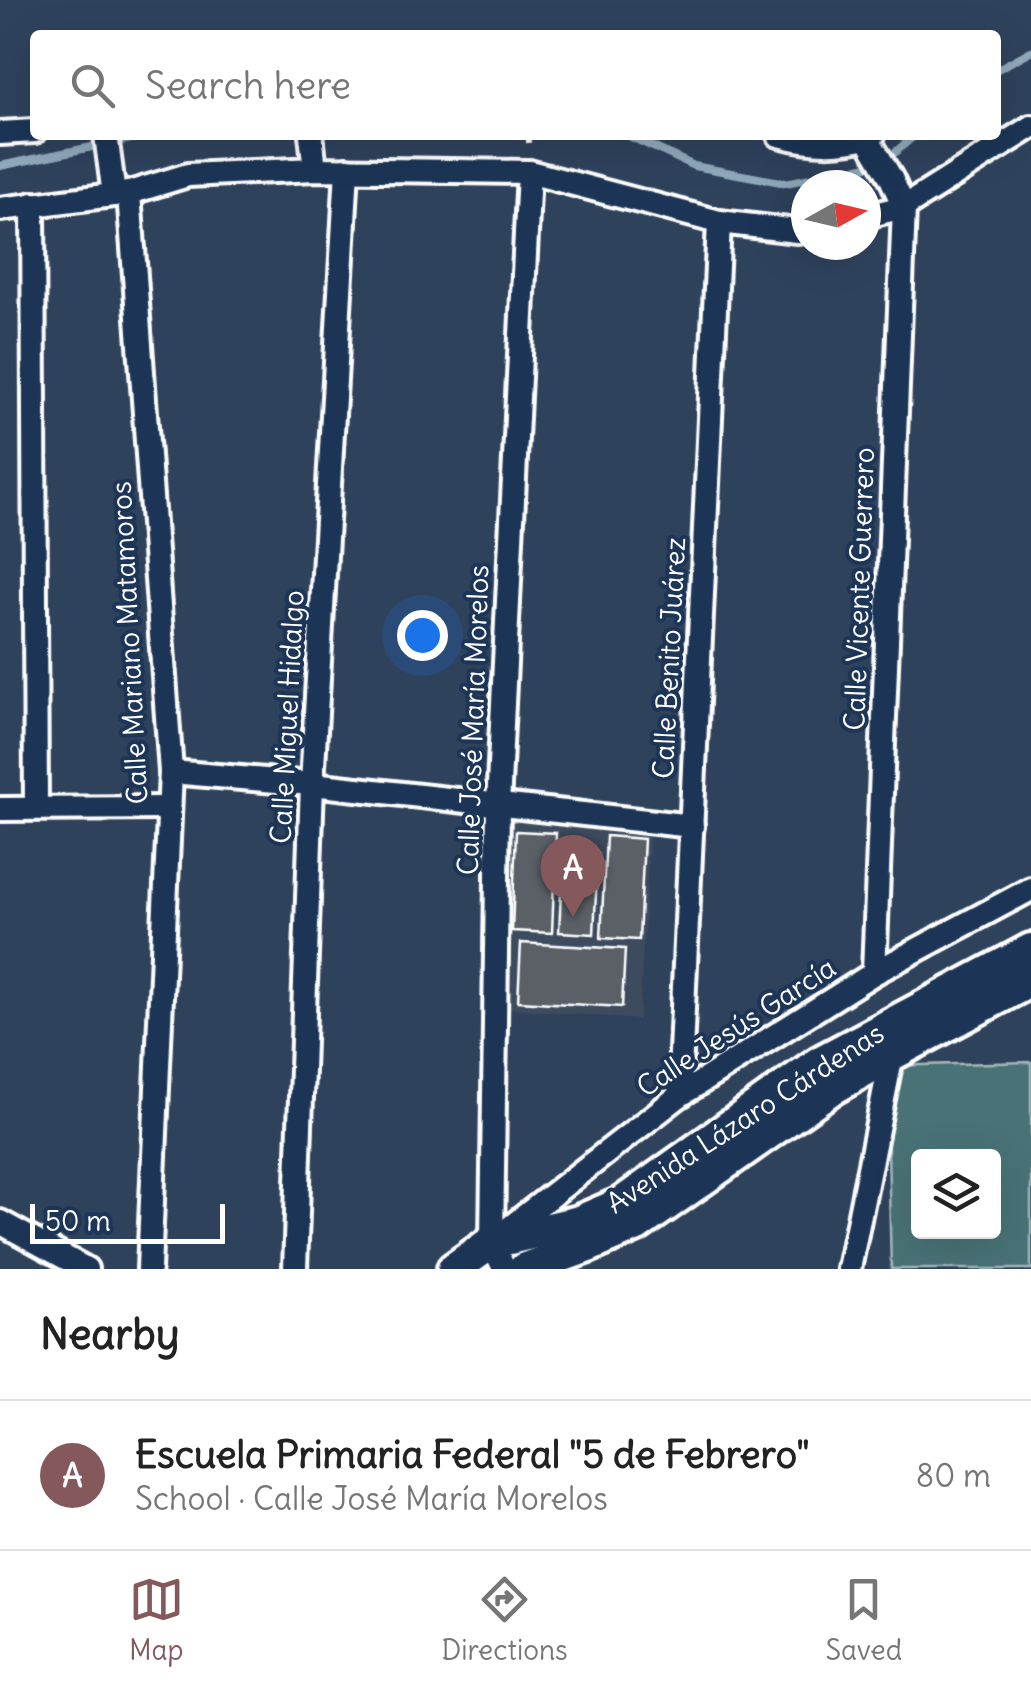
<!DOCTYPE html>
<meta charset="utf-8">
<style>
:root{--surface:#fff;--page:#f6f6f6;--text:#222;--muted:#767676;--line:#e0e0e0;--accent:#85585c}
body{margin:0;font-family:Delius,sans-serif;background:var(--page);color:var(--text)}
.controls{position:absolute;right:30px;bottom:30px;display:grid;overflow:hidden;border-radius:10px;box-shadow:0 10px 40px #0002}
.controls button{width:90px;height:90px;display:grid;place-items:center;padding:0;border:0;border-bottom:2px solid var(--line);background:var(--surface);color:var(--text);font:50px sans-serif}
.compass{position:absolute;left:791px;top:170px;width:90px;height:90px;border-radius:50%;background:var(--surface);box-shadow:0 10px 40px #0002;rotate:82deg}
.scale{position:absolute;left:30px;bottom:25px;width:195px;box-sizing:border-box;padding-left:10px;border:5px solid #fff;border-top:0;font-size:28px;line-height:35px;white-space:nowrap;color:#fff;-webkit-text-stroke:8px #1d3557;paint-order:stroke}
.you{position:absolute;left:422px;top:635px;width:35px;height:35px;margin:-25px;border:8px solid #fff;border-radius:50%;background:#1a73e8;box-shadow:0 0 0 15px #1a73e833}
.badge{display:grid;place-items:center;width:65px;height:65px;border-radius:50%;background:var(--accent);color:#fff;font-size:32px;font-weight:700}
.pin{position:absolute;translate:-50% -82px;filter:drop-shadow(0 2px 5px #0008)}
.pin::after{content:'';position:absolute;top:52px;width:35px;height:30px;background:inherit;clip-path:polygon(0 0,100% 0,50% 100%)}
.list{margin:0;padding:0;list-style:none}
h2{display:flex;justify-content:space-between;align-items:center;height:130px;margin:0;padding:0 40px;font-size:42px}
h2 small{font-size:32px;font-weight:400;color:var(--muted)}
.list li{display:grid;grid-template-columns:65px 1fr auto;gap:30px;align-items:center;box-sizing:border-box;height:150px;padding:0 40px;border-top:2px solid var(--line)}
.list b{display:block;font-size:38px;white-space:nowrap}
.list p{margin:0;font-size:32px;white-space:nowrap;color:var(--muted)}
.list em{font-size:32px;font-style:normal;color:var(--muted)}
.icon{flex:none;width:55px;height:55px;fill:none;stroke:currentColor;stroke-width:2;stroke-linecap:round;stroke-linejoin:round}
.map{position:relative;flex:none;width:1031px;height:1269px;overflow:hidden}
.search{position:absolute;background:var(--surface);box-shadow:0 10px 40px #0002;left:30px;right:30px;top:30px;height:110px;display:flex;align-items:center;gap:25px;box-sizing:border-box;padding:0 35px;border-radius:10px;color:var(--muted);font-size:38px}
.sheet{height:280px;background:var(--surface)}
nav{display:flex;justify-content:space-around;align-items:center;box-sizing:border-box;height:140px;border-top:2px solid var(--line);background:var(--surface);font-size:28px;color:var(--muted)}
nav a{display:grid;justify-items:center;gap:5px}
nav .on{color:var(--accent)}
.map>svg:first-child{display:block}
</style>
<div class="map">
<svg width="1031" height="1269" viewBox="0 0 1031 1269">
<rect width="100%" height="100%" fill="#2f425c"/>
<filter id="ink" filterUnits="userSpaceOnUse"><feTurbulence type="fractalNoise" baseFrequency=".01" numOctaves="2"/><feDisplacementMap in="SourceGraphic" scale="20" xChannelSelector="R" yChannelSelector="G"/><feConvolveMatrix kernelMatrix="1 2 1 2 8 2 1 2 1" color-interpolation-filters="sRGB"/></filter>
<g filter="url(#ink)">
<path fill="#3c4b5f" d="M506,817L650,826L639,1020L498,1007Z"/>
<path fill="#497276" stroke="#a4b8ba" stroke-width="2.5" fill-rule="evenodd" d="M1031,1062V1269H891L886,1066ZM918,1156H994V1232H918Z"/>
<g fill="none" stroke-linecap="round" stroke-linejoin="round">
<g stroke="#90a9bb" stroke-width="8">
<path d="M996,70L1031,51"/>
<path d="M627,135L694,166L786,183L883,163L915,135"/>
<path d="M0,166L150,135"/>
</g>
</g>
<g fill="#5a6166" stroke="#fff" stroke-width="2.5">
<path d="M516,831L556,833L552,933L512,931Z"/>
<path d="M606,836L644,839L639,940L601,938Z"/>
<path d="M563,852L598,854L594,934L559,932Z"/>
<path d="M521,943L625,949L622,1007L518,1001Z"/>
</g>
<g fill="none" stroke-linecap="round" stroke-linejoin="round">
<defs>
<g id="minor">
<path d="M0,133L35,131"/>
<path d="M106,135L114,195"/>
<path d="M311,135L315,169"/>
<path d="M779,135C812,144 840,145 873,135"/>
<path d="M867,137L891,178L904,207L874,973"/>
<path d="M129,193L171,772L149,1269"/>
<path d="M33,204L36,808"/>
<path d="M0,209L129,193L188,175L315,169L529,172L719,222L797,231L806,229"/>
<path d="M866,216L904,207L1031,127"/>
<path d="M171,772L312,784L692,826"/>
<path d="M0,809L169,808"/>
<path d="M679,1096L719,222"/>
<path d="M0,1222L86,1269"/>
<path d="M499,1236L679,1096L874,973L1031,889"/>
<path d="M295,1269L312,784L347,169"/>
<path d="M504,1269L492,1242L498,806L529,172"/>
<path d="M849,1269L892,1054"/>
</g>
<g id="secondary">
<path d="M454,1269L492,1242L579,1222L621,1204L819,1063L1031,950"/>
<path d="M525,1269L588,1246L637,1225L829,1090L892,1054L1031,980"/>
</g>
</defs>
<use href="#minor" stroke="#fff" stroke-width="30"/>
<use href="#secondary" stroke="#fff" stroke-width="40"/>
<path stroke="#fff" stroke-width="5" stroke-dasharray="8 8" stroke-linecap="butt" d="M528,135L529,149"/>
<use href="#minor" stroke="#1d3557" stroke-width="22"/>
<use href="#secondary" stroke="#1d3557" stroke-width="32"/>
</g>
</g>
<g text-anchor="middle" stroke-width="8" stroke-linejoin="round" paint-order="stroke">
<g font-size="28" fill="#fff" stroke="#1d3557">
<text transform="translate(859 589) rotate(-88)" y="10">Calle Vicente Guerrero</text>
<text transform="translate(129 643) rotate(-93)" y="10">Calle Mariano Matamoros</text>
<text transform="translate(669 658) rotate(-87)" y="10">Calle Benito Juárez</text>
<text transform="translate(287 717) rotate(-87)" y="10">Calle Miguel Hidalgo</text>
<text transform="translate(473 720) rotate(-88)" y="10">Calle José María Morelos</text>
<text transform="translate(736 1027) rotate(-33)" y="10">Calle Jesús García</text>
<text transform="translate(745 1118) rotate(-33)" y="10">Avenida Lázaro Cárdenas</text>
</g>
</g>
</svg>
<div class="controls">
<button><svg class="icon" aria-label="layers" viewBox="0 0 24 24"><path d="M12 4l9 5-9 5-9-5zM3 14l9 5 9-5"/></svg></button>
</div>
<svg class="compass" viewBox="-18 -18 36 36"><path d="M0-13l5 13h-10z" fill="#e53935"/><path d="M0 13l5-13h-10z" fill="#767676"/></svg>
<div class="scale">50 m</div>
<div class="you"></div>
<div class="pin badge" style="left:573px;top:917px">A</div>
<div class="search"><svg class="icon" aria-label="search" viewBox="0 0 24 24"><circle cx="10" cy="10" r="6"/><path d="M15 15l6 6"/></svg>Search here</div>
</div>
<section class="sheet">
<h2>Nearby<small></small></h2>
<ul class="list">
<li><span class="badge">A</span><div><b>Escuela Primaria Federal &quot;5 de Febrero&quot;</b><p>School · Calle José María Morelos</p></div><em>80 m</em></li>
</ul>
</section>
<nav>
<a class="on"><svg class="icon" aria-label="map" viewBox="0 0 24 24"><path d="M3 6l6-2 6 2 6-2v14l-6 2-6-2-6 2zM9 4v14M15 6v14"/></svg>Map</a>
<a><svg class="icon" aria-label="directions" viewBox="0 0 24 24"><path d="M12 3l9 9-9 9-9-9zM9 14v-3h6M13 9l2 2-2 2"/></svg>Directions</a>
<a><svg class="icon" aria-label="saved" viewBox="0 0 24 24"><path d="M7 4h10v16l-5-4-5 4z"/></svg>Saved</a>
</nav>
